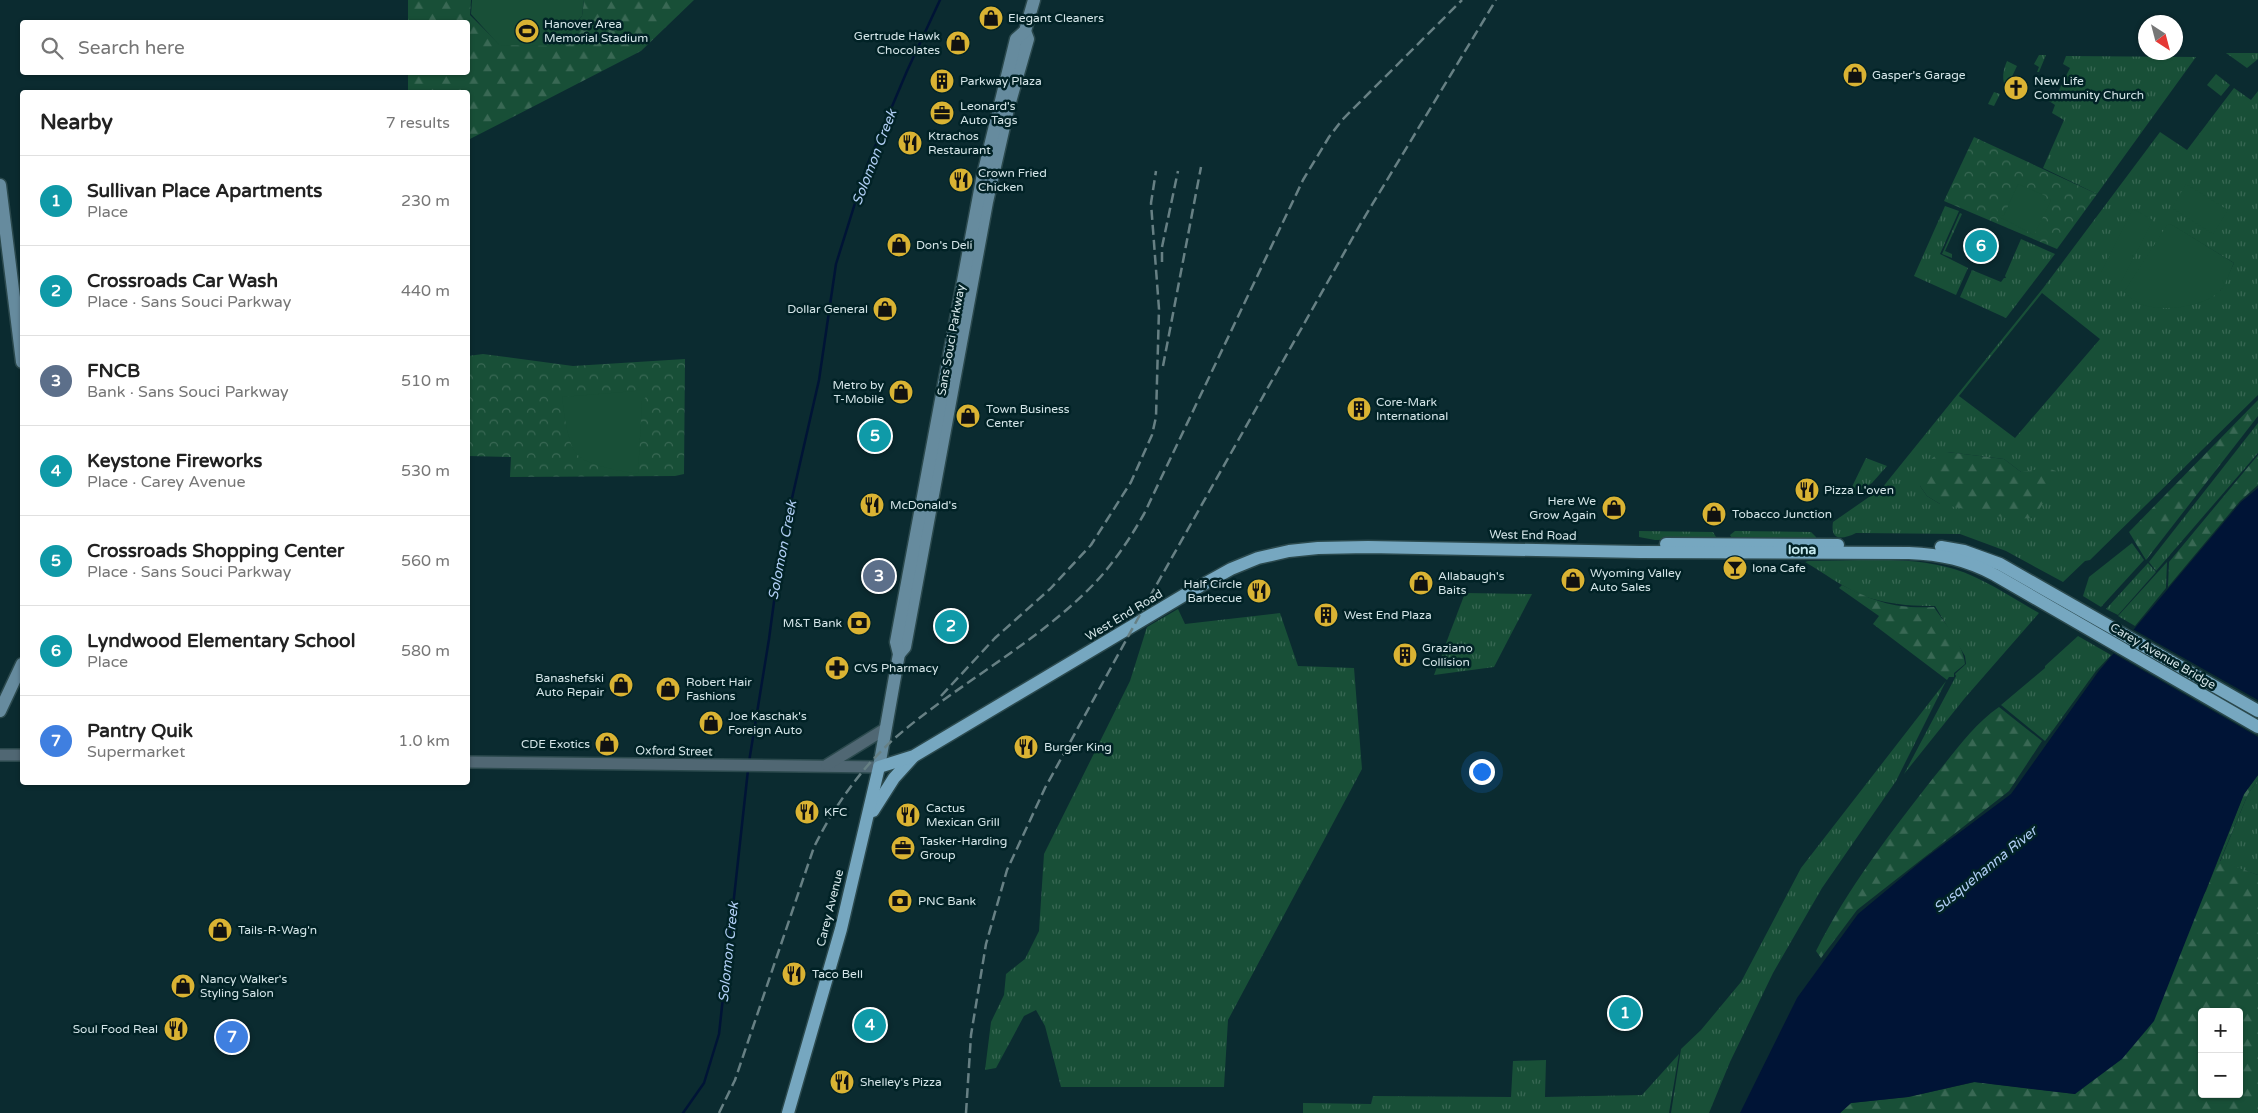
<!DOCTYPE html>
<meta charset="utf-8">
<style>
:root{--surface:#fff;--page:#f6f6f6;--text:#222;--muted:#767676;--line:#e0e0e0;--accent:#75632a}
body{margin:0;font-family:"Varela Round",sans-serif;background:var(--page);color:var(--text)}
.controls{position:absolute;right:15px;bottom:15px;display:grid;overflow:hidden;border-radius:5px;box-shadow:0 1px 4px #0004}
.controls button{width:45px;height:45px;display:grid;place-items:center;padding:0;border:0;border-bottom:1px solid var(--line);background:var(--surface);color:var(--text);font:25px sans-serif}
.compass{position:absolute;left:2138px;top:15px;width:45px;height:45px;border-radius:50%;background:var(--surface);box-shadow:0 1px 4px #0004;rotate:144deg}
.you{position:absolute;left:1481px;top:771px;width:18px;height:18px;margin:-12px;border:4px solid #fff;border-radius:50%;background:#1a73e8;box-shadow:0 0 0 8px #1a73e833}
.badge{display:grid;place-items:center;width:32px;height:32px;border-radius:50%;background:var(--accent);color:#fff;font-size:16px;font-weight:700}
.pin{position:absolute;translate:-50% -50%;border:2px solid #fff;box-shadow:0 1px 5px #0006}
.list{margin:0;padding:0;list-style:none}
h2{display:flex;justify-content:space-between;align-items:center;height:65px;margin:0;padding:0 20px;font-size:21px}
h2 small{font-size:16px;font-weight:400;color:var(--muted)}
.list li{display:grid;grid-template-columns:32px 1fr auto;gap:15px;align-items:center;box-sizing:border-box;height:90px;padding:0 20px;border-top:1px solid var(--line)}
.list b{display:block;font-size:19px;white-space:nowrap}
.list p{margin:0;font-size:16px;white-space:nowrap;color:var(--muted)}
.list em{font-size:16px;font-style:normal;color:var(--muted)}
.icon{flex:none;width:28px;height:28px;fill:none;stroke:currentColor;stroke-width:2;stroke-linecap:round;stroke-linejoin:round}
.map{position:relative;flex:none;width:2258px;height:1113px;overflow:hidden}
.search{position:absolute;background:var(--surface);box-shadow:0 1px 4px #0004;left:20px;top:20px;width:450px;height:55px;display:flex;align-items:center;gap:12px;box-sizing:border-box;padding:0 18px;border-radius:5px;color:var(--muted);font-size:19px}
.panel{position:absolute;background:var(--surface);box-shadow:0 1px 4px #0004;left:20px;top:90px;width:450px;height:695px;border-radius:5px}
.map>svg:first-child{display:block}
</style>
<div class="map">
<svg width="2258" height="1113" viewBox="0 0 2258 1113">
<defs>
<pattern id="grass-tufts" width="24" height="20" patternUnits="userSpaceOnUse" patternTransform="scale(1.25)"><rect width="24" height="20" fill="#184f37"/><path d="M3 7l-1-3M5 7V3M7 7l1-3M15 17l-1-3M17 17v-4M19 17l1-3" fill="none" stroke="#396854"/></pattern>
<pattern id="forest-firs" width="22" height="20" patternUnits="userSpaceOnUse" patternTransform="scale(1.25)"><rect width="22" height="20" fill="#184f37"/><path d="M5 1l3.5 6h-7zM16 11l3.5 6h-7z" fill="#396854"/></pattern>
<pattern id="park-crowns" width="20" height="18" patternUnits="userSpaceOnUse" patternTransform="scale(1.25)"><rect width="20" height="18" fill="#184f37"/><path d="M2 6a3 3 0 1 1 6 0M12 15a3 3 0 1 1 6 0" fill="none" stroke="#396854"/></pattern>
</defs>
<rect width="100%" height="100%" fill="#0b2b30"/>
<g fill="url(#grass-tufts)" fill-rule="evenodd">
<path d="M2226,53H2258V59L2247,68Z"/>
<path d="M2039,55H2046L2039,72H2037L2039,67L2034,64Z"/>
<path d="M2066,56L2196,57L2097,194L2043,168L2064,120L2052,113L2055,105L2049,101L2052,94L2056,96L2070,68L2063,64Z"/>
<path d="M2007,61L2017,66L2008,85L2004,83C2002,75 2004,68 2007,61Z"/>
<path d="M2216,74L2230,85L2221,96L2207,85Z"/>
<path d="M2234,88L2251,100L2258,91V395L2090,560L2085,561L2063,582L2006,551L1960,534L1856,533C1842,540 1830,541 1833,522L1882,488L2044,287L2160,132L2187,150ZM2170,224L2234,263L2220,291ZM2042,293L2100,339L2015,438L1959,396ZM1947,452L2004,459L2021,472L1940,504L1927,496L1920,486Z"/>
<path d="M1994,92L2000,94L1994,106L1988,104Z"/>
<path d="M1945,206L1959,211L1940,254L1968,268L1956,295L1914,276Z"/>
<path d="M1960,213L1962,214L1945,251L1952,254V258L1942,254Z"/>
<path d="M2021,239L2055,254L2006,318L1960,297L1972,270L2001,282L2004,278H2006L2005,276Z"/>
<path d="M2258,423V453L2156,571L2149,562Z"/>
<path d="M1866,458L1887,466L1872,483L1850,497L1848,495Z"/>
<path d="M1639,531L1713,532L1716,537L1715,539L1655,540L1639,537Z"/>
<path d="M1735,531L1811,532L1816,537V540L1732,539L1730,535Z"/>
<path d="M2132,543L2144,560L2101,607L2083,596L2089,577Z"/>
<path d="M1808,561C1855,561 1908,555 1954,569C1984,578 2012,598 2039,613L1964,699L1904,774L1956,676L1955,674L1966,664L1965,656L1935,606C1915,606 1896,605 1877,600C1852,594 1827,575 1805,562Z"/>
<path d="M2167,562L2166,588L2135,626L2118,616Z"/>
<path d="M2148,563L2156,572L2118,615L2106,609Z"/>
<path d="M1465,593L1532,594L1494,667L1434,675Z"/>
<path d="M1178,609L1185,624L1280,613L1298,666L1354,668L1362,769L1228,1020L1224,1087H1061L1045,1026L1036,1010L1024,1016L996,1068L985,1070L991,1022L1004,995L1006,974L1025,959L1039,931L1044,854L1130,681L1147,627Z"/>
<path d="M2078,636L2111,655L2096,671L2045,741L2001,705L2045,668V666Z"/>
<path d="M1946,681L1896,781L1822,888L1773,973L1730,1062L1709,1113H1671L1681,1049L1701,1030L1741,982L1801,868Z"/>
<path d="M2258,780V875L2220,862L2248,794Z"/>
<path d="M1679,1054L1669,1113H1303V1103L1371,1104L1373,1096L1511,1097L1513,1061L1546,1060L1545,1097L1642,1095Z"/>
</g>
<g fill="url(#forest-firs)" fill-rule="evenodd">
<path d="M408,0H471L470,15L500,45H556L582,16L584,0H694L641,51L468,140V92H408V73L468,72V22H408Z"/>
<path d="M2258,400V416L2146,560L2129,532Z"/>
<path d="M1947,452L2004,459L2021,472L2047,468L2056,471L2051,490L2034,518L2012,519L1940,504L1927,496L1920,486C1925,467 1927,456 1947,452Z"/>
<path d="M2258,455V485L2240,501L2168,587L2169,562Z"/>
<path d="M1842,585C1875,602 1896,609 1934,607C1945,624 1963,643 1965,664L1954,673V677H1949L1947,680L1873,624L1879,616L1839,588Z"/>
<path d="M1999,707L2042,741L2009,791L1857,910L1821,958L1816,951C1848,888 1890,833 1934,777C1954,753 1973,725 1999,707Z"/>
<path d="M2258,775V780L2248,794L2220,861L2258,875V1113H1840L1851,1103L1908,1097L1975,1082L2075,1094L2206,891L2244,794ZM2202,1012H2239V1094H2202Z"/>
</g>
<g fill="url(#park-crowns)">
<path d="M1974,137L2097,194L2057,249L1944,201Z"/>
<path d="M483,354L573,366L685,359L684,474L675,476L510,477L511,457L468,456V356Z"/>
</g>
<g fill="#184f37">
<path d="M472,0H584L582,16L555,46L499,45L471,14Z"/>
<path d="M2018,184L2046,196L2044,201L2049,198L2051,201L2034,235L1998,216L2004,215Z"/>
<path d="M2186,184L2228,210L2213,234L2172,208Z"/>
<path d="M2133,209L2153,220L2121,282L2101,272Z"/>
<path d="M2171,224L2234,263C2230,271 2226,285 2220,291C2202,308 2162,312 2140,304C2135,302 2129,296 2124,292L2167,225Z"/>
<path d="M639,387L648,395L642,401L638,474C623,471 585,466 576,453C567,441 564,412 562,397L635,391Z"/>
</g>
<path fill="#001436" d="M2258,488V775L2244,794L2154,1021L2122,1059L2075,1094L1974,1082L1908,1097L1851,1103L1840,1113H1740L1797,998L1858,914L1924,859L2011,794L2098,672L2241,502Z"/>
<path fill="#0b2b30" d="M2131,628L2258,700V737L2111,652Z"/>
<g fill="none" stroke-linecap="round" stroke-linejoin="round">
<g stroke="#001436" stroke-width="2.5">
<path d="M749,762L769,639L782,542L819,380L836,264L866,168L907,71L940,0"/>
<path d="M683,1113L704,1083L719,1034L748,770"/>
</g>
<defs>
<g id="tertiary">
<path d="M0,755H22"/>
<path d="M468,762L879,767"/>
<path d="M827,765L885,729"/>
</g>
<g id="secondary">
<path d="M0,185L22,362"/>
<path d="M899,654L905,647L987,202L1008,109L1028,39L1025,31"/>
<path d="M0,711L22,664"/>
<path d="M879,767L897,665L899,654L896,642L982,179L1016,39L1025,31L1034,0"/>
</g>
<g id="primary">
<path d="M1666,544L1838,545"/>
<path d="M1941,547L1964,551L2000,564L2258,711"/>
<path d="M873,811L894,778L913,757"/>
<path d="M788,1113L841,929L879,767L914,756L1186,594L1231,569L1258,558L1289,551L1318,548L1368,547L1640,552L1909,553C1941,554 1967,560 1995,575L2258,727"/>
</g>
</defs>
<use href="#tertiary" stroke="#2b494d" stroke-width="14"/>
<use href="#secondary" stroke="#2b494d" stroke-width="15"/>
<use href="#primary" stroke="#2b494d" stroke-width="15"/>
<use href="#tertiary" stroke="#506773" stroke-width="11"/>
<use href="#secondary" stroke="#668b9e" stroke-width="12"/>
<use href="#primary" stroke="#76a7c0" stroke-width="12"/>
<g stroke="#678084" stroke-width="2.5" stroke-dasharray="10 5" stroke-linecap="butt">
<path d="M1162,262V247L1178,171"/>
<path d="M1163,366L1201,167"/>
<path d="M941,696L995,638L1050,589L1091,545L1131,482L1152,435L1156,417L1159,309L1151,203L1156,171"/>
<path d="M719,1113L735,1080L814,847C834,807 860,769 895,738C959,682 1047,638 1103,574C1119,555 1132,535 1144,514L1303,180L1329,137L1342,120L1462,0"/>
<path d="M966,1113L971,1035L986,944L1007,870L1045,788L1153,591L1361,223L1496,0"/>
</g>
</g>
<defs>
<symbol id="shop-disc" viewBox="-11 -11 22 22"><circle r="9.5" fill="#dab333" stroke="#012226"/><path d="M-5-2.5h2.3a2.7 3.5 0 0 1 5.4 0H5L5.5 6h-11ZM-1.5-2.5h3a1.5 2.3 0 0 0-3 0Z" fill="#111"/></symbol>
<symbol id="stadium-disc" viewBox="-11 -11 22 22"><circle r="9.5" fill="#dab333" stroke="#012226"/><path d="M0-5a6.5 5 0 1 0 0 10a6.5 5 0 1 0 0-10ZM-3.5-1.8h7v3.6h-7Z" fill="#111"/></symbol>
<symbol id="building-disc" viewBox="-11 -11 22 22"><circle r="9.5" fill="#dab333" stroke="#012226"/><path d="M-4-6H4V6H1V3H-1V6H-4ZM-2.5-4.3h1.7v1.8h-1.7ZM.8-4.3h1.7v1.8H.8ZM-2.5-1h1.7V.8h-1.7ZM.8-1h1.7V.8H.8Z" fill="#111"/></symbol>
<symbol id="church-disc" viewBox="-11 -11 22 22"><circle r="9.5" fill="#dab333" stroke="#012226"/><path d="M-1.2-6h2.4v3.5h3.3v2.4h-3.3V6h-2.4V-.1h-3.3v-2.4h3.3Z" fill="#111"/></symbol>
<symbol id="office-disc" viewBox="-11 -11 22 22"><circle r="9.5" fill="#dab333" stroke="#012226"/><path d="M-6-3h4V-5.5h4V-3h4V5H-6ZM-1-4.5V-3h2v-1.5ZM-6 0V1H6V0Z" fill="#111"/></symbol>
<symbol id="restaurant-disc" viewBox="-11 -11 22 22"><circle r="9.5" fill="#dab333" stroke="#012226"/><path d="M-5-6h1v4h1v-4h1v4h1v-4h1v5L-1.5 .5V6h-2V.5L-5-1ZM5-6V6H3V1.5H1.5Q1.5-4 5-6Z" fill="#111"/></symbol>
<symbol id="bar-disc" viewBox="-11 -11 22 22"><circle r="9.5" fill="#dab333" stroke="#012226"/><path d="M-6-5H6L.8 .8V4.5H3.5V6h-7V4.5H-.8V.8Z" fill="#111"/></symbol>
<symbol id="bank-disc" viewBox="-11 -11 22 22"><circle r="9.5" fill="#dab333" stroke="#012226"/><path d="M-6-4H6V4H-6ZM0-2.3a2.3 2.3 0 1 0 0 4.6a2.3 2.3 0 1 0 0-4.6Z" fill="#111"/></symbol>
<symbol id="pharmacy-disc" viewBox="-11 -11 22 22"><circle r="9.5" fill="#dab333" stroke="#012226"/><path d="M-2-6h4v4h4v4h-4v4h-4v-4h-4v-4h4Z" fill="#111"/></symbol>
</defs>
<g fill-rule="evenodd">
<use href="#shop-disc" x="977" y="4" width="28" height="28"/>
<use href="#stadium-disc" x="513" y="17" width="28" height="28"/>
<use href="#shop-disc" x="944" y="29" width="28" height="28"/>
<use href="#shop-disc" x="1841" y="61" width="28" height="28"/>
<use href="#building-disc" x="928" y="67" width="28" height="28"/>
<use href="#church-disc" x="2002" y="74" width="28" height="28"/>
<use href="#office-disc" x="928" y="99" width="28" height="28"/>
<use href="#restaurant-disc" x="896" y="129" width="28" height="28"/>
<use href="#restaurant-disc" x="947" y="166" width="28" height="28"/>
<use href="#shop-disc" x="885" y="231" width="28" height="28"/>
<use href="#shop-disc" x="871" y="295" width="28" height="28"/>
<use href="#shop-disc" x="887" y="378" width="28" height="28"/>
<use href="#building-disc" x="1345" y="395" width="28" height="28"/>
<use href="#shop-disc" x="954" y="402" width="28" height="28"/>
<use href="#restaurant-disc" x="1793" y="476" width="28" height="28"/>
<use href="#restaurant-disc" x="858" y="491" width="28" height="28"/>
<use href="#shop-disc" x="1600" y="494" width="28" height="28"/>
<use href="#shop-disc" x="1700" y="500" width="28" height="28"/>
<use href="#bar-disc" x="1721" y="554" width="28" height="28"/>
<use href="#shop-disc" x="1559" y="566" width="28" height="28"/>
<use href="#shop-disc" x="1407" y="569" width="28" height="28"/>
<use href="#restaurant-disc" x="1245" y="577" width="28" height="28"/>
<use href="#building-disc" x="1312" y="601" width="28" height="28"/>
<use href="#bank-disc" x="845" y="609" width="28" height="28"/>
<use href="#building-disc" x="1391" y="641" width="28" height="28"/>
<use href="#pharmacy-disc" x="823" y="654" width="28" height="28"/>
<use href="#shop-disc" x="607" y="671" width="28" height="28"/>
<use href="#shop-disc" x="654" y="675" width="28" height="28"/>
<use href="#shop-disc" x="697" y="709" width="28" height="28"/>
<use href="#shop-disc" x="593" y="730" width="28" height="28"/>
<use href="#restaurant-disc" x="1012" y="733" width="28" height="28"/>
<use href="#restaurant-disc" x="793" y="798" width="28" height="28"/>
<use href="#restaurant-disc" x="894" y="801" width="28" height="28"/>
<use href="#office-disc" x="889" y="834" width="28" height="28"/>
<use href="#bank-disc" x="886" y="887" width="28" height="28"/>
<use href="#shop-disc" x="206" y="916" width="28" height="28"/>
<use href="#restaurant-disc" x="780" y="960" width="28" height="28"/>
<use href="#shop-disc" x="169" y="972" width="28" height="28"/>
<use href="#restaurant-disc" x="162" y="1015" width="28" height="28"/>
<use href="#restaurant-disc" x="828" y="1068" width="28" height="28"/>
</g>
<g text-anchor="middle" stroke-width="5" stroke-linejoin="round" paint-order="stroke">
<g font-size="12" fill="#d4e5e8" stroke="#012226" text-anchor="start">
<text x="1008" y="22">Elegant Cleaners</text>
<text x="544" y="28">Hanover Area<tspan x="544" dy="14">Memorial Stadium</tspan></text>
<text x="940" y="40" text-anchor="end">Gertrude Hawk<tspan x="940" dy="14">Chocolates</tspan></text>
<text x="1872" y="79">Gasper's Garage</text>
<text x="960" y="85">Parkway Plaza</text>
<text x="2034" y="85">New Life<tspan x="2034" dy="14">Community Church</tspan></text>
<text x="960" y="110">Leonard's<tspan x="960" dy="14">Auto Tags</tspan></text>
<text x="928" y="140">Ktrachos<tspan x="928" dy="14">Restaurant</tspan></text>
<text x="978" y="177">Crown Fried<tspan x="978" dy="14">Chicken</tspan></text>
<text x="916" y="249">Don's Deli</text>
<text x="868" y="313" text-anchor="end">Dollar General</text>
<text x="884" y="389" text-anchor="end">Metro by<tspan x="884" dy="14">T-Mobile</tspan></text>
<text x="1376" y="406">Core-Mark<tspan x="1376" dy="14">International</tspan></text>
<text x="986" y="413">Town Business<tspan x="986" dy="14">Center</tspan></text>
<text x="1824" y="494">Pizza L'oven</text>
<text x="1596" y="505" text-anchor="end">Here We<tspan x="1596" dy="14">Grow Again</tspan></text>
<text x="890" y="509">McDonald's</text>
<text x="1732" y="518">Tobacco Junction</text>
<text x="1752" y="572">Iona Cafe</text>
<text x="1590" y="577">Wyoming Valley<tspan x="1590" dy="14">Auto Sales</tspan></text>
<text x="1438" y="580">Allabaugh's<tspan x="1438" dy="14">Baits</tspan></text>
<text x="1242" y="588" text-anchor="end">Half Circle<tspan x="1242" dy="14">Barbecue</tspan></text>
<text x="1344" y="619">West End Plaza</text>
<text x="842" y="627" text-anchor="end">M&amp;T Bank</text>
<text x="1422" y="652">Graziano<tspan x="1422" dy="14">Collision</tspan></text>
<text x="854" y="672">CVS Pharmacy</text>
<text x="604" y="682" text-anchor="end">Banashefski<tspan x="604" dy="14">Auto Repair</tspan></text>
<text x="686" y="686">Robert Hair<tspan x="686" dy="14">Fashions</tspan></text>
<text x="728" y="720">Joe Kaschak's<tspan x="728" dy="14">Foreign Auto</tspan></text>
<text x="590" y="748" text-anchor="end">CDE Exotics</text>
<text x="1044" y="751">Burger King</text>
<text x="926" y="812">Cactus<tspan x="926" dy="14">Mexican Grill</tspan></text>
<text x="824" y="816">KFC</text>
<text x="920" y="845">Tasker-Harding<tspan x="920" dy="14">Group</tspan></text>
<text x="918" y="905">PNC Bank</text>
<text x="238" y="934">Tails-R-Wag'n</text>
<text x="812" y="978">Taco Bell</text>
<text x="200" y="983">Nancy Walker's<tspan x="200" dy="14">Styling Salon</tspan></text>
<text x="158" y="1033" text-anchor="end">Soul Food Real</text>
<text x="860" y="1086">Shelley's Pizza</text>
</g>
<g font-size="12" fill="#d4e5e8" stroke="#012226">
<text transform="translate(951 340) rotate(-80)" y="4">Sans Souci Parkway</text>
<text transform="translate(1533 535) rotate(1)" y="4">West End Road</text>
<text transform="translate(1124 615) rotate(-31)" y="4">West End Road</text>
<text transform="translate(2163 656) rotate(30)" y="4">Carey Avenue Bridge</text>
<text transform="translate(674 751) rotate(1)" y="4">Oxford Street</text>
<text transform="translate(830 908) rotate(-76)" y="4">Carey Avenue</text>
</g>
<g font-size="14" font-style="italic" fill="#b0cef4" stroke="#012226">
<text transform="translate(874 157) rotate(-69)" y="5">Solomon Creek</text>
<text transform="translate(782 550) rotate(-79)" y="5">Solomon Creek</text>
<text transform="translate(1985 869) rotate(-39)" y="5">Susquehanna River</text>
<text transform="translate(728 952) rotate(-84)" y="5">Solomon Creek</text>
</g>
<g font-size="14" font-weight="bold" fill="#c6eaef" stroke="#012226">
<text x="1802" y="554">Iona</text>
</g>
</g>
</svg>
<div class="controls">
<button>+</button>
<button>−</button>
</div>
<svg class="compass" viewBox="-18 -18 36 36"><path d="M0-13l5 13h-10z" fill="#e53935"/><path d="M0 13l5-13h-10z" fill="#767676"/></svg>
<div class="you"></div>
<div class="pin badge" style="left:1625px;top:1013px;background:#0f9aa8">1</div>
<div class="pin badge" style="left:951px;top:626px;background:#0f9aa8">2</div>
<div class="pin badge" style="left:879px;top:576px;background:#5c6f8a">3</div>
<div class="pin badge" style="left:870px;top:1025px;background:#0f9aa8">4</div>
<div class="pin badge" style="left:875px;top:436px;background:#0f9aa8">5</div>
<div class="pin badge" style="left:1981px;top:246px;background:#0f9aa8">6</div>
<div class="pin badge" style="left:232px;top:1037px;background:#3f7fe0">7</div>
<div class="search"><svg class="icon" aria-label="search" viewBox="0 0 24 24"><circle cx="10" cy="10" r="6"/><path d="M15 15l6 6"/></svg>Search here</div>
<section class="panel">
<h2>Nearby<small>7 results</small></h2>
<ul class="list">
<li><span class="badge" style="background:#0f9aa8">1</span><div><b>Sullivan Place Apartments</b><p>Place</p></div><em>230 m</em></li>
<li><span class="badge" style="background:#0f9aa8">2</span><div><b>Crossroads Car Wash</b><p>Place · Sans Souci Parkway</p></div><em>440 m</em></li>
<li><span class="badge" style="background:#5c6f8a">3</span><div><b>FNCB</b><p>Bank · Sans Souci Parkway</p></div><em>510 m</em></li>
<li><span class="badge" style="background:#0f9aa8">4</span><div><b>Keystone Fireworks</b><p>Place · Carey Avenue</p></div><em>530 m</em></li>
<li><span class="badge" style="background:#0f9aa8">5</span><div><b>Crossroads Shopping Center</b><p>Place · Sans Souci Parkway</p></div><em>560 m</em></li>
<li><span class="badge" style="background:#0f9aa8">6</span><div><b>Lyndwood Elementary School</b><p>Place</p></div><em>580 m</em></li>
<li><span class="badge" style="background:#3f7fe0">7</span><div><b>Pantry Quik</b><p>Supermarket</p></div><em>1.0 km</em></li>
</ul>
</section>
</div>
